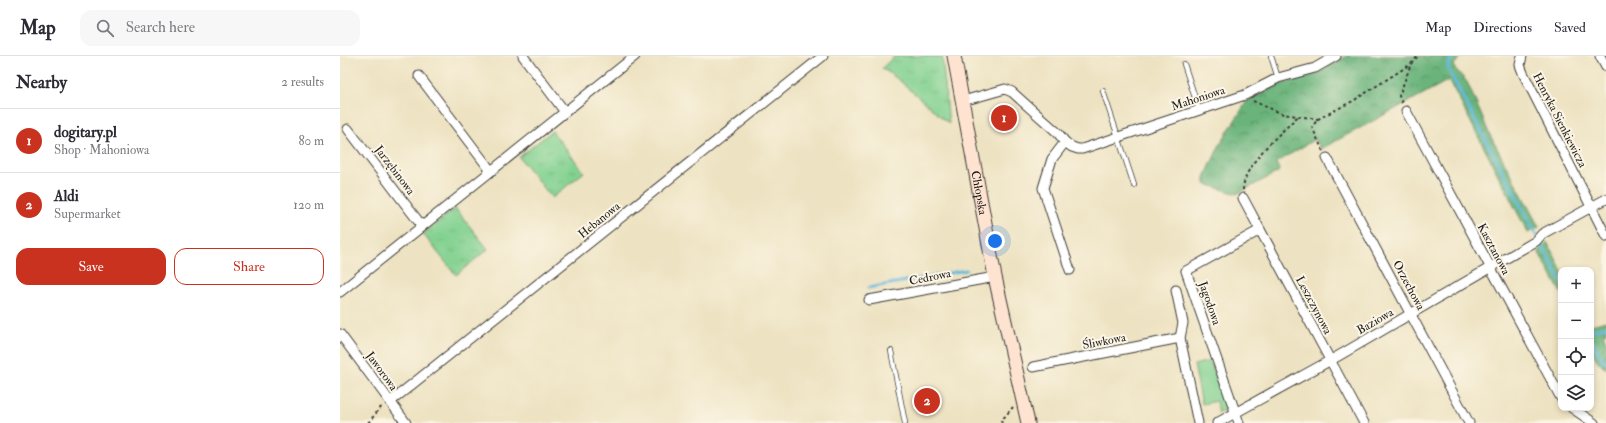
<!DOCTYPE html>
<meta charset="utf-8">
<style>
:root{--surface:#fff;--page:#f7f7f7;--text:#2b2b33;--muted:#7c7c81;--line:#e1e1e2;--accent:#c8321e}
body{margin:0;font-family:"IM FELL Double Pica",serif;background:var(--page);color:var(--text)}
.controls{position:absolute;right:12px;bottom:12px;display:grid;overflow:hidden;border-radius:8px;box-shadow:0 2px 6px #0003}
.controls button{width:36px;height:36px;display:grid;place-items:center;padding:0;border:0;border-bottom:1px solid var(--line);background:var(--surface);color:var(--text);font:20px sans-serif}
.you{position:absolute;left:655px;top:185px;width:14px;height:14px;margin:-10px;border:3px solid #fff;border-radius:50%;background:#1a73e8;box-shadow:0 0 0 6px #1a73e833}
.badge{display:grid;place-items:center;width:26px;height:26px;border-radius:50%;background:var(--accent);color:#fff;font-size:13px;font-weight:700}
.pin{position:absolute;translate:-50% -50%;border:2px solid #fff;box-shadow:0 1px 4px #0006}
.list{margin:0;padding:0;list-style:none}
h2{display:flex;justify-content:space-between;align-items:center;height:52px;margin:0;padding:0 16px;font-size:17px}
h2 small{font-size:13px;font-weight:400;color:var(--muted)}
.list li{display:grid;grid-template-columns:26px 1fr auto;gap:12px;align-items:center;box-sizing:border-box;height:64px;padding:0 16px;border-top:1px solid var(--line)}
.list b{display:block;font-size:15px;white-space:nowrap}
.list p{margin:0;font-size:13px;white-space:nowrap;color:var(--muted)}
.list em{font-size:13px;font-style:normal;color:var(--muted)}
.actions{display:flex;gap:8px;padding:12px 16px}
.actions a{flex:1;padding:9px 0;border:1px solid var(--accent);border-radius:12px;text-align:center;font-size:14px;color:var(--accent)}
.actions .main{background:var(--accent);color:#fff}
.icon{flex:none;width:22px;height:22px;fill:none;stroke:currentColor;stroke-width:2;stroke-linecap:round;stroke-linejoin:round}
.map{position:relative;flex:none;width:1266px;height:367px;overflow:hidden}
header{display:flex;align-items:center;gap:24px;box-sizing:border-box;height:56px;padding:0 20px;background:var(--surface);border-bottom:1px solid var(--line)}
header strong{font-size:19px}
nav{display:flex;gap:22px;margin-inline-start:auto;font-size:14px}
.search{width:280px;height:36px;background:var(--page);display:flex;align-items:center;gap:10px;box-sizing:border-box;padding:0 14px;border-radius:12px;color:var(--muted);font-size:15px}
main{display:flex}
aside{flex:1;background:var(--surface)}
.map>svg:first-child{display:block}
</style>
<header>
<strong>Map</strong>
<div class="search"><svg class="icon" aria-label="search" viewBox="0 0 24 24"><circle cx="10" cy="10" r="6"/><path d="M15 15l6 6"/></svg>Search here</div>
<nav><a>Map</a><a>Directions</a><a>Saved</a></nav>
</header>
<main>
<aside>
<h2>Nearby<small>2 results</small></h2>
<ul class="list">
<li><span class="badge">1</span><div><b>dogitary.pl</b><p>Shop · Mahoniowa</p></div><em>80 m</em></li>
<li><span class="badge">2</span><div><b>Aldi</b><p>Supermarket</p></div><em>120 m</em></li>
</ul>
<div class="actions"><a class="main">Save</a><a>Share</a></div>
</aside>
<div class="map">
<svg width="1266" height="367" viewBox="0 0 1266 367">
<defs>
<pattern id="grass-tufts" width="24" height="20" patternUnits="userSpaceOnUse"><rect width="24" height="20" fill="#84d292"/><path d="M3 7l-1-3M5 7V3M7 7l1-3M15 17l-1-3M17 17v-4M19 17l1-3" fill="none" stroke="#71b47d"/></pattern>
<pattern id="forest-crowns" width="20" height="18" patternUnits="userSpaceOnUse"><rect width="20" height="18" fill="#6bb47c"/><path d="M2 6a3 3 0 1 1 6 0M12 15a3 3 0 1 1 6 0" fill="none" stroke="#579265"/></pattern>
</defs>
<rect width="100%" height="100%" fill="#fcf5e5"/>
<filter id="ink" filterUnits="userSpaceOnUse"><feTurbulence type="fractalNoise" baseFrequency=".025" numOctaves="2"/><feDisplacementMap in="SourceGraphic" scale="8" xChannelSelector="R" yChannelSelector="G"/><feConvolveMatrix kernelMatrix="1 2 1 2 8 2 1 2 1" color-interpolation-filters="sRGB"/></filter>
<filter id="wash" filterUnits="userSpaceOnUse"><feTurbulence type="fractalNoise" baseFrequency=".012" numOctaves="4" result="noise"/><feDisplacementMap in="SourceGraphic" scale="16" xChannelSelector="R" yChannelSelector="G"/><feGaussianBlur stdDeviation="0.9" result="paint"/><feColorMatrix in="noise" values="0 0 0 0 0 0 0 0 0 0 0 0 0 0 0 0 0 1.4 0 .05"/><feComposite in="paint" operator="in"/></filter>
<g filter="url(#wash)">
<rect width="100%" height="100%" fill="#ede2c1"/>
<g fill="url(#grass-tufts)" stroke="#507757">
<path d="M555,0H602L609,68L559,24L542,12Z"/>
<path d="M212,75L244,116L212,142L179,101Z"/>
<path d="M115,152L148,193L116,219L83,178Z"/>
</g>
<g fill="url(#forest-crowns)" stroke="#44684c">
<path d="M1006,0H1122L1113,10L1127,26L1150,79L1199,171L1188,177L1109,24L981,93L975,83L936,107L940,115L897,138L865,128V121L880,88L907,45L941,28L977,18Z"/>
<path d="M1207,186L1222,214L1221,237L1199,197L1200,193Z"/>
<path d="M1266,265V277L1263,278L1266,286V313C1249,300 1251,288 1251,269Z"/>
</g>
<path fill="#84d292" stroke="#507757" d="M870,305L887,352L878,357L876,345L862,348L854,309Z"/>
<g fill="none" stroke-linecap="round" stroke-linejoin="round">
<g stroke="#5fb7dc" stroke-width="3">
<path d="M1113,0L1107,11L1221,225"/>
<path d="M528,232L626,214"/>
<path d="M1251,274L1266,271"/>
<path d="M1251,282L1262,303L1266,306"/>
</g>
</g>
</g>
<g filter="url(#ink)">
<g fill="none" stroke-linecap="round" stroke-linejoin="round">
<defs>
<g id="lane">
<path d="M931,0L938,22"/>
<path d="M844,8L859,54"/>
<path d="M763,35L794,129"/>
<path d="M551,295L565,367"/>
</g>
<g id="street">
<path d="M183,0L225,56"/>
<path d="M1182,0L1180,9L1183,17L1266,180"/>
<path d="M1260,0L1266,11"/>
<path d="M79,20L151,115"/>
<path d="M623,45L665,33L672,36L718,77L725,86L732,91L738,93H742L905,39L938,22L975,12L996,0"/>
<path d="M1066,55L1221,342"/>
<path d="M8,73L82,170"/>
<path d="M725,86L712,103L703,132L730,214"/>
<path d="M987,102L1129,367"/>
<path d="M903,142L1024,367"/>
<path d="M836,234L843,267L840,282L858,367"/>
<path d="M0,236L295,0"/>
<path d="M529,244L655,221"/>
<path d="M0,278L66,367"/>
<path d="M693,311L840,282"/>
<path d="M50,346L483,0"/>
<path d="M1232,352L1254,367"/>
<path d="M877,367L1000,299L1196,185L1202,178L1266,143"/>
<path d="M899,367L846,215L920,174"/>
</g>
<g id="secondary">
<path id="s1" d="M614,0L655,221L688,367"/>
</g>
</defs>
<use href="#lane" stroke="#3b3a35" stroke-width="6"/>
<use href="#street" stroke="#3b3a35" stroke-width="11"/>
<use href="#secondary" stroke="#3b3a35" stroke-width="15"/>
<g stroke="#3b3a35" stroke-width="2" stroke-dasharray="3 3" stroke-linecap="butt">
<path d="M913,45L943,58L978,63"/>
<path d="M1062,47L1059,40L1071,8L1078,0"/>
<path d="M983,95L972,71L978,63L1013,45L1071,8"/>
<path d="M903,134C904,106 940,79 958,60"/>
<path d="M28,367L42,350"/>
<path d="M662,367L661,365L673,351"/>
</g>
<use href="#lane" stroke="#fff" stroke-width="4.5"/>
<use href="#street" stroke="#fff" stroke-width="9"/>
<use href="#secondary" stroke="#fee3d1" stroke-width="13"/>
</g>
</g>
<g text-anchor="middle" stroke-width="4" stroke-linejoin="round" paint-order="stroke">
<g font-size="12" fill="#1c1c1c" stroke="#fcf5e5">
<text transform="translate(858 42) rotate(-18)" y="4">Mahoniowa</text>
<text transform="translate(1220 64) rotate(63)" y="4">Henryka Sienkiewicza</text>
<text transform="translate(55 114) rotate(53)" y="4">Jarzębinowa</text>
<text dy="4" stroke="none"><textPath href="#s1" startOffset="139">Chłopska</textPath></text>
<text transform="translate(259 164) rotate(-39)" y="4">Hebanowa</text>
<text transform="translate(1154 193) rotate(62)" y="4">Kasztanowa</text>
<text transform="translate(590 221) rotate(-11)" y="4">Cedrowa</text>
<text transform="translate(1069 229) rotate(62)" y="4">Orzechowa</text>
<text transform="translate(870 247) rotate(71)" y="4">Jagodowa</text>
<text transform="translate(974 249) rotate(62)" y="4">Leszczynowa</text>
<text transform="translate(1035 265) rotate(-30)" y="4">Baziowa</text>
<text transform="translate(764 285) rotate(-11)" y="4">Śliwkowa</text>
<text transform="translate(42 315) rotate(54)" y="4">Jaworowa</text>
</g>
</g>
</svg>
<div class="controls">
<button>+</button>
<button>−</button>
<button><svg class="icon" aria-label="locate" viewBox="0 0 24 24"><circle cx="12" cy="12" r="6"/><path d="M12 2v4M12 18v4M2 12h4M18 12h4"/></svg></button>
<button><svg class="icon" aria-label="layers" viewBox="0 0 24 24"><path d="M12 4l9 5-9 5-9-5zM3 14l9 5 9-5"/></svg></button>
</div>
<div class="you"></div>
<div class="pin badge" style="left:664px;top:62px">1</div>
<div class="pin badge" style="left:587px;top:345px">2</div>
</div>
</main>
